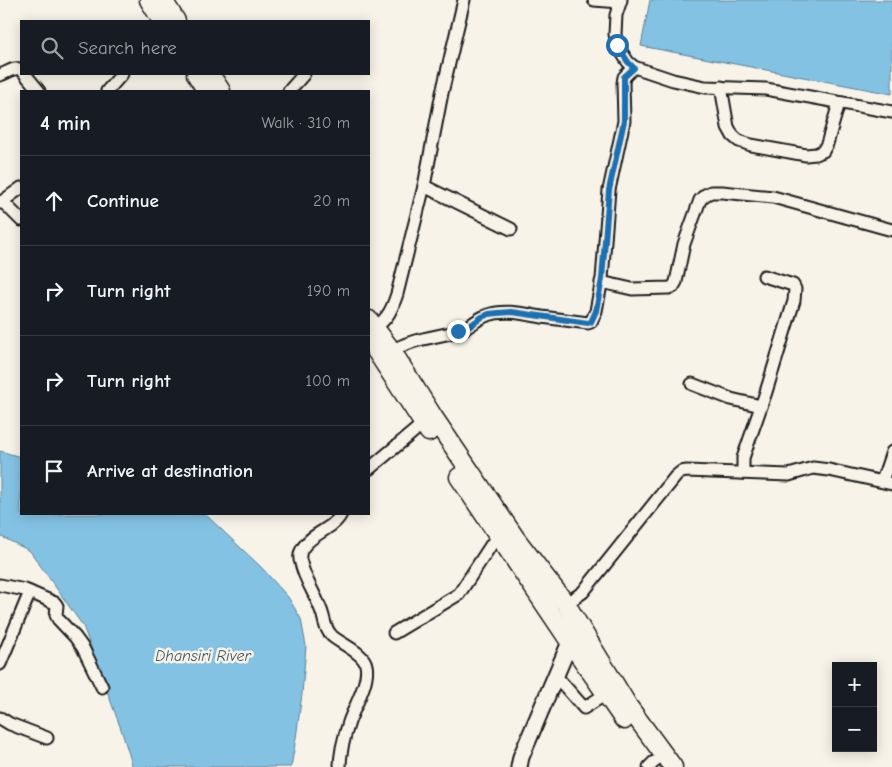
<!DOCTYPE html>
<meta charset="utf-8">
<style>
:root{--surface:#171b24;--page:#242831;--text:#f1f3f6;--muted:#9ea1a6;--line:#363941}
body{margin:0;font-family:"Comic Neue",sans-serif;background:var(--page);color:var(--text)}
.controls{position:absolute;right:15px;bottom:15px;display:grid;overflow:hidden;border-radius:0px;box-shadow:0 2px 12px #0003}
.controls button{width:45px;height:45px;display:grid;place-items:center;padding:0;border:0;border-bottom:1px solid var(--line);background:var(--surface);color:var(--text);font:25px sans-serif}
.stop{position:absolute;width:15px;height:15px;margin:-11px;border:4px solid #1f6fb2;border-radius:50%;background:#fff}
.stop.end{background:#1f6fb2;border-color:#fff;box-shadow:0 1px 5px #0008}
.list{margin:0;padding:0;list-style:none}
h2{display:flex;justify-content:space-between;align-items:center;height:65px;margin:0;padding:0 20px;font-size:21px}
h2 small{font-size:16px;font-weight:400;color:var(--muted)}
.list li{display:grid;grid-template-columns:32px 1fr auto;gap:15px;align-items:center;box-sizing:border-box;height:90px;padding:0 20px;border-top:1px solid var(--line)}
.list b{display:block;font-size:19px;white-space:nowrap}
.list em{font-size:16px;font-style:normal;color:var(--muted)}
.icon{flex:none;width:28px;height:28px;fill:none;stroke:currentColor;stroke-width:2;stroke-linecap:round;stroke-linejoin:round}
.map{position:relative;flex:none;width:892px;height:767px;overflow:hidden}
.search{position:absolute;background:var(--surface);box-shadow:0 2px 12px #0003;left:20px;top:20px;width:350px;height:55px;display:flex;align-items:center;gap:12px;box-sizing:border-box;padding:0 18px;border-radius:0px;color:var(--muted);font-size:19px}
.panel{position:absolute;background:var(--surface);box-shadow:0 2px 12px #0003;left:20px;top:90px;width:350px;height:425px;border-radius:0px}
.map>svg:first-child{display:block}
</style>
<div class="map">
<svg width="892" height="767" viewBox="0 0 892 767">
<rect width="100%" height="100%" fill="#f7f3e8"/>
<filter id="ink" filterUnits="userSpaceOnUse"><feTurbulence type="fractalNoise" baseFrequency=".02" numOctaves="2"/><feDisplacementMap in="SourceGraphic" scale="10" xChannelSelector="R" yChannelSelector="G"/><feConvolveMatrix kernelMatrix="1 2 1 2 8 2 1 2 1" color-interpolation-filters="sRGB"/></filter>
<g filter="url(#ink)">
<g fill="#84c2e4" stroke="#5a8094">
<path d="M650,0H892V94L641,46Z"/>
<path d="M0,451L21,457V514H205L261,567L288,597L301,619L306,646L302,694L296,738L291,767H131L132,764L121,729L83,626L30,551L0,536Z"/>
</g>
<g fill="none" stroke-linecap="round" stroke-linejoin="round">
<defs>
<g id="street">
<path d="M594,0L620,2"/>
<path d="M621,0L616,15L615,34L617,45L628,62L634,67L673,80L705,87L766,89L892,112"/>
<path d="M25,74L39,91"/>
<path d="M0,75C7,73 15,66 21,70"/>
<path d="M721,87L728,127L733,136L739,141L751,145L806,155L816,154L823,151L827,144L839,103"/>
<path d="M107,91L122,74"/>
<path d="M289,91L304,74"/>
<path d="M424,186L511,229"/>
<path d="M3,202L21,220"/>
<path d="M0,203L21,188"/>
<path d="M601,282L632,289L669,288L673,287L676,282L684,244L700,200L705,195L711,192H722L773,197L892,230"/>
<path d="M374,328C388,319 392,309 397,294L424,186L442,93L464,0"/>
<path d="M392,351C413,338 434,338 458,331C470,328 477,318 488,315C505,309 524,314 542,317C557,319 572,321 588,323L591,322L596,311L602,279L609,190L624,121L623,83L624,77L634,67"/>
<path d="M692,384L731,399L761,406"/>
<path d="M369,469L424,423"/>
<path d="M743,473V458L766,392L794,301L795,289L793,285L764,276"/>
<path d="M882,481L892,452"/>
<path d="M0,585L25,590L55,603L57,606L56,615L58,619L75,637L83,648L102,687"/>
<path d="M566,604L583,592L591,582L676,476L681,472L687,471L789,475L813,468L829,470L892,484"/>
<path d="M394,633L459,594L493,542L500,537"/>
<path d="M0,664L30,592"/>
<path d="M555,675L584,708L606,694"/>
<path d="M0,718L10,724L47,738"/>
<path d="M340,767C340,752 344,737 349,722C354,707 370,681 366,665C364,653 341,644 332,636C326,630 325,624 323,616C318,597 305,582 301,563C299,558 299,554 302,549C311,533 333,530 341,514"/>
<path d="M649,767L654,762"/>
</g>
<path id="secondary" d="M519,767L521,757L570,642"/>
<g id="primary">
<path d="M149,0L162,21"/>
<path d="M163,0L176,21"/>
<path d="M196,74L207,91"/>
<path d="M210,74L221,91"/>
<path d="M369,320L392,351L434,418L516,539L566,604L628,706L673,767"/>
<path d="M369,340L429,432"/>
<path d="M459,477L570,642L624,720"/>
</g>
</defs>
<use href="#street" stroke="#1c1c1c" stroke-width="15"/>
<use href="#secondary" stroke="#1c1c1c" stroke-width="19"/>
<use href="#primary" stroke="#1c1c1c" stroke-width="21"/>
<use href="#street" stroke="#f7f3e8" stroke-width="11"/>
<use href="#secondary" stroke="#f7f3e8" stroke-width="15"/>
<use href="#primary" stroke="#f7f3e8" stroke-width="18"/>
</g>
</g>
<g fill="none" stroke-linecap="round" stroke-linejoin="round" filter="url(#ink)">
<path stroke="#1f6fb2" stroke-width="6" d="M458,331L470,326L482,317L489,314L498,313L512,312L588,323L591,322L596,311L602,279L609,190L624,121V77L634,68L628,62L617,45"/>
</g>
<g text-anchor="middle" stroke-width="5" stroke-linejoin="round" paint-order="stroke">
<g font-size="16" font-style="italic" fill="#405662" stroke="#f7f3e8">
<text x="203" y="661">Dhansiri River</text>
</g>
</g>
</svg>
<div class="controls">
<button>+</button>
<button>−</button>
</div>
<div class="stop" style="left:617px;top:45px"></div>
<div class="stop end" style="left:458px;top:331px"></div>
<div class="search"><svg class="icon" aria-label="search" viewBox="0 0 24 24"><circle cx="10" cy="10" r="6"/><path d="M15 15l6 6"/></svg>Search here</div>
<section class="panel">
<h2>4 min<small>Walk · 310 m</small></h2>
<ul class="list">
<li><svg class="icon" aria-label="ahead" viewBox="0 0 24 24"><path d="M12 20V5M6 11l6-6 6 6"/></svg><div><b>Continue</b></div><em>20 m</em></li>
<li><svg class="icon" aria-label="right" viewBox="0 0 24 24"><path d="M7 20v-9h11M14 6l5 5-5 5"/></svg><div><b>Turn right</b></div><em>190 m</em></li>
<li><svg class="icon" aria-label="right" viewBox="0 0 24 24"><path d="M7 20v-9h11M14 6l5 5-5 5"/></svg><div><b>Turn right</b></div><em>100 m</em></li>
<li><svg class="icon" aria-label="arrive" viewBox="0 0 24 24"><path d="M6 21V4h12l-3 4 3 4H6"/></svg><div><b>Arrive at destination</b></div></li>
</ul>
</section>
</div>
